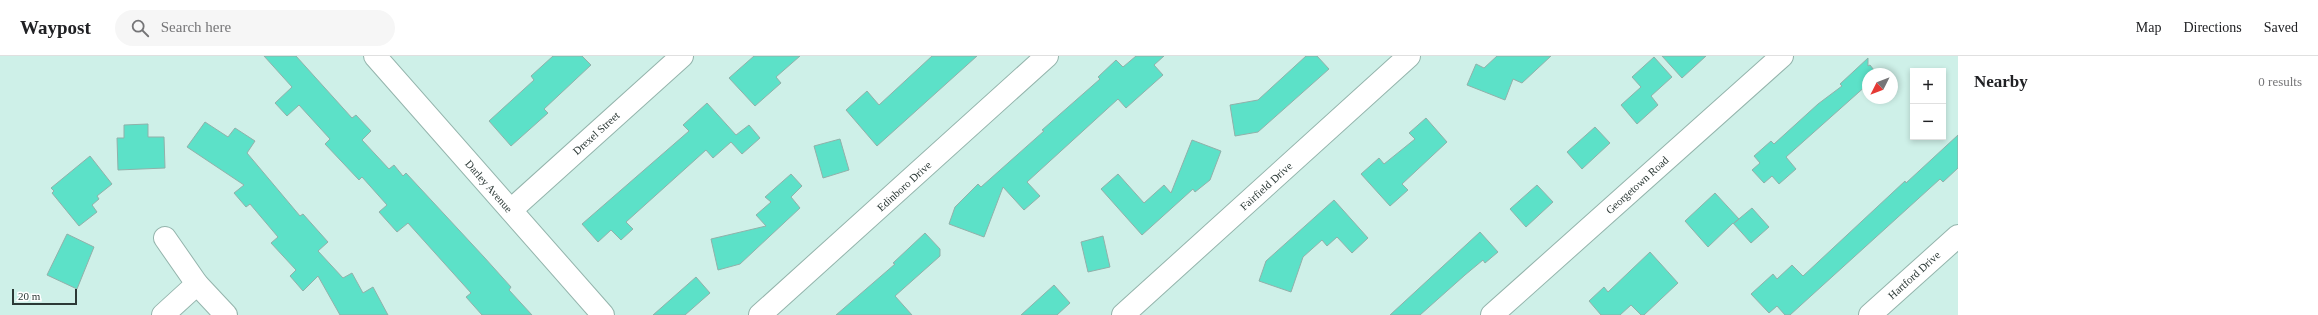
<!DOCTYPE html>
<meta charset="utf-8">
<style>
:root{--surface:#fff;--page:#f6f6f6;--text:#202124;--muted:#757577;--line:#e0e0e0}
body{margin:0;font-family:"Times New Roman",serif;background:var(--page);color:var(--text)}
.controls{position:absolute;right:12px;top:12px;display:grid;overflow:hidden;border-radius:0px;box-shadow:0 2px 6px #0003}
.controls button{width:36px;height:36px;display:grid;place-items:center;padding:0;border:0;border-bottom:1px solid var(--line);background:var(--surface);color:var(--text);font:20px sans-serif}
.compass{position:absolute;left:1862px;top:12px;width:36px;height:36px;border-radius:50%;background:var(--surface);box-shadow:0 2px 6px #0003;rotate:228deg}
.scale{position:absolute;left:12px;bottom:10px;width:65px;box-sizing:border-box;padding-left:4px;border:2px solid #2c3936;border-top:0;font-size:11px;line-height:14px;white-space:nowrap;color:#2c3936;-webkit-text-stroke:3px #fff;paint-order:stroke}
.list{margin:0;padding:0;list-style:none}
h2{display:flex;justify-content:space-between;align-items:center;height:52px;margin:0;padding:0 16px;font-size:17px}
h2 small{font-size:13px;font-weight:400;color:var(--muted)}
.icon{flex:none;width:22px;height:22px;fill:none;stroke:currentColor;stroke-width:2;stroke-linecap:round;stroke-linejoin:round}
.map{position:relative;flex:none;width:1958px;height:259px;overflow:hidden}
header{display:flex;align-items:center;gap:24px;box-sizing:border-box;height:56px;padding:0 20px;background:var(--surface);border-bottom:1px solid var(--line)}
header strong{font-size:19px}
nav{display:flex;gap:22px;margin-inline-start:auto;font-size:14px}
.search{width:280px;height:36px;background:var(--page);display:flex;align-items:center;gap:10px;box-sizing:border-box;padding:0 14px;border-radius:22px;color:var(--muted);font-size:15px}
main{display:flex}
aside{flex:1;background:var(--surface)}
.map>svg:first-child{display:block}
</style>
<header>
<strong>Waypost</strong>
<div class="search"><svg class="icon" aria-label="search" viewBox="0 0 24 24"><circle cx="10" cy="10" r="6"/><path d="M15 15l6 6"/></svg>Search here</div>
<nav><a>Map</a><a>Directions</a><a>Saved</a></nav>
</header>
<main>
<div class="map">
<svg width="1958" height="259" viewBox="0 0 1958 259">
<rect width="100%" height="100%" fill="#cef0e8"/>
<g fill="#5ce1c8" stroke="#91b1aa">
<path d="M264,0H296L352,62L356,59L371,75L362,84L389,113L394,109L403,120L406,117L484,201L511,231L509,234L532,259H482L466,241L471,237L408,167L397,176L379,156L387,149L362,121L359,124L325,88L330,83L299,49L287,60L275,47L292,31Z"/>
<path d="M553,0H582L591,9L544,53L548,57L511,90L489,65L534,24L531,20Z"/>
<path d="M754,0H800L776,21L781,27L755,50L729,22Z"/>
<path d="M932,0H977L877,90L846,54L867,35L879,49Z"/>
<path d="M1136,0H1164L1154,9L1163,19L1126,52L1118,43L1027,126L1040,140L1024,154L1003,131L984,181L949,168L955,151L978,128L981,131L1044,75L1042,74L1100,23L1098,21L1116,4L1123,11Z"/>
<path d="M1306,0H1317L1329,13L1258,76L1235,80L1230,49L1258,44Z"/>
<path d="M1497,0H1551L1522,27L1513,23L1505,44L1467,29L1476,8L1484,12Z"/>
<path d="M1662,0H1706L1682,22Z"/>
<path d="M1654,1L1672,21L1651,40L1658,49L1637,68L1621,49L1641,31L1632,21Z"/>
<path d="M1868,2V10L1870,9L1877,18H1868V28L1786,101L1796,113L1779,128L1772,120L1764,127L1752,114L1760,107L1754,100L1771,85L1774,88L1818,48L1842,30L1840,28Z"/>
<path d="M707,47L736,79L749,69L760,82L742,98L731,86L713,102L706,94L626,166L633,173L621,184L611,174L598,186L582,168L689,75L683,69Z"/>
<path d="M1426,62L1447,86L1402,128L1408,134L1390,150L1361,118L1379,102L1384,108L1415,83L1409,77Z"/>
<path d="M205,66L228,81L235,72L255,85L247,97L300,160L303,158L328,186L318,195L343,222L352,217L363,237L373,231L388,259H340L318,220L303,235L290,220L296,214L271,187L278,181L250,148L246,151L234,137L244,129L187,91Z"/>
<path d="M148,68V81H164L165,112L118,114L117,82H124V69Z"/>
<path d="M1595,71L1610,87L1582,113L1567,96Z"/>
<path d="M1958,79V112L1943,126L1940,123L1790,259H1785L1777,250L1769,257L1751,238L1773,218L1777,223L1792,209L1803,220L1905,125L1906,127Z"/>
<path d="M840,83L849,114L823,122L814,90Z"/>
<path d="M1192,84L1221,95L1210,124L1195,136L1193,133L1142,179L1101,133L1118,118L1144,147L1164,129L1171,137Z"/>
<path d="M90,100L112,128L97,140L99,143L92,149L97,156L79,170L52,137L54,135L51,132Z"/>
<path d="M791,118L802,130L791,141L800,152L740,208L718,214L711,183L766,170L756,159L771,146L765,141Z"/>
<path d="M1537,129L1553,146L1526,171L1510,153Z"/>
<path d="M1715,137L1739,163L1734,167L1752,152L1769,171L1751,187L1733,167L1708,191L1685,165Z"/>
<path d="M1334,144L1368,182L1352,197L1337,181L1327,190L1322,184L1303,201L1291,236L1259,225L1266,205Z"/>
<path d="M1480,176L1498,196L1485,207L1483,204L1465,219L1420,259H1390Z"/>
<path d="M925,177L940,193V200L895,240L912,259H836L895,208L893,207Z"/>
<path d="M67,178L94,191L77,233L47,219Z"/>
<path d="M1103,180L1110,211L1088,216L1081,186Z"/>
<path d="M1650,196L1678,227L1644,259H1641L1631,249L1620,259H1601L1589,245L1604,231L1608,236Z"/>
<path d="M696,221L710,237L685,259H653Z"/>
<path d="M1054,229L1070,247L1057,259H1021Z"/>
</g>
<g fill="none" stroke-linecap="round" stroke-linejoin="round">
<defs>
<g id="minor">
<path d="M375,0L603,259"/>
<path d="M511,154L682,0"/>
<path d="M165,182L197,228L226,259"/>
<path d="M163,259L197,228"/>
<path d="M760,259L1047,0"/>
<path d="M1123,259L1409,0"/>
<path d="M1492,259L1782,0"/>
<path d="M1870,259L1958,180"/>
</g>
</defs>
<use href="#minor" stroke="#94b4ac" stroke-width="24"/>
<use href="#minor" stroke="#fff" stroke-width="22"/>
</g>
<g text-anchor="middle" stroke-width="4" stroke-linejoin="round" paint-order="stroke">
<g font-size="11" fill="#2c3936" stroke="#fff">
<text transform="translate(596 77) rotate(-42)" y="4">Drexel Street</text>
<text transform="translate(1637 129) rotate(-42)" y="4">Georgetown Road</text>
<text transform="translate(489 130) rotate(49)" y="4">Darley Avenue</text>
<text transform="translate(904 130) rotate(-42)" y="4">Edinboro Drive</text>
<text transform="translate(1266 130) rotate(-42)" y="4">Fairfield Drive</text>
<text transform="translate(1914 219) rotate(-42)" y="4">Hartford Drive</text>
</g>
</g>
</svg>
<div class="controls">
<button>+</button>
<button>−</button>
</div>
<svg class="compass" viewBox="-18 -18 36 36"><path d="M0-13l5 13h-10z" fill="#e53935"/><path d="M0 13l5-13h-10z" fill="#757577"/></svg>
<div class="scale">20 m</div>
</div>
<aside>
<h2>Nearby<small>0 results</small></h2>
<ul class="list">
</ul>
</aside>
</main>
